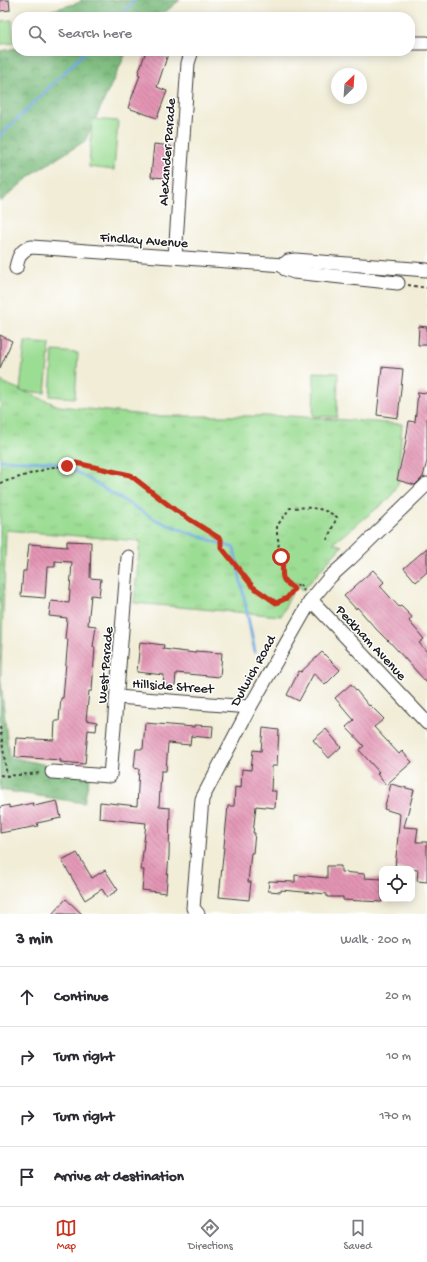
<!DOCTYPE html>
<meta charset="utf-8">
<style>
:root{--surface:#fff;--page:#f7f7f7;--text:#2b2b33;--muted:#7c7c81;--line:#e1e1e2;--accent:#c8321e}
body{margin:0;font-family:"Gochi Hand",sans-serif;background:var(--page);color:var(--text)}
.controls{position:absolute;right:12px;bottom:12px;display:grid;overflow:hidden;border-radius:8px;box-shadow:0 2px 10px #0003}
.controls button{width:36px;height:36px;display:grid;place-items:center;padding:0;border:0;border-bottom:1px solid var(--line);background:var(--surface);color:var(--text);font:20px sans-serif}
.compass{position:absolute;left:331px;top:68px;width:36px;height:36px;border-radius:50%;background:var(--surface);box-shadow:0 2px 10px #0003;rotate:25deg}
.stop{position:absolute;width:12px;height:12px;margin:-9px;border:3px solid #c8321e;border-radius:50%;background:#fff}
.stop.end{background:#c8321e;border-color:#fff;box-shadow:0 1px 4px #0008}
.list{margin:0;padding:0;list-style:none}
h2{display:flex;justify-content:space-between;align-items:center;height:52px;margin:0;padding:0 16px;font-size:17px}
h2 small{font-size:13px;font-weight:400;color:var(--muted)}
.list li{display:grid;grid-template-columns:26px 1fr auto;gap:12px;align-items:center;box-sizing:border-box;height:60px;padding:0 16px;border-top:1px solid var(--line)}
.list b{display:block;font-size:15px;white-space:nowrap}
.list em{font-size:13px;font-style:normal;color:var(--muted)}
.icon{flex:none;width:22px;height:22px;fill:none;stroke:currentColor;stroke-width:2;stroke-linecap:round;stroke-linejoin:round}
.map{position:relative;flex:none;width:427px;height:914px;overflow:hidden}
.search{position:absolute;background:var(--surface);box-shadow:0 2px 10px #0003;left:12px;right:12px;top:12px;height:44px;display:flex;align-items:center;gap:10px;box-sizing:border-box;padding:0 14px;border-radius:16px;color:var(--muted);font-size:15px}
.sheet{height:292px;background:var(--surface)}
nav{display:flex;justify-content:space-around;align-items:center;box-sizing:border-box;height:56px;border-top:1px solid var(--line);background:var(--surface);font-size:11px;color:var(--muted)}
nav a{display:grid;justify-items:center;gap:2px}
nav .on{color:var(--accent)}
.map>svg:first-child{display:block}
</style>
<div class="map">
<svg width="427" height="914" viewBox="0 0 427 914">
<defs>
<pattern id="forest-crowns" width="20" height="18" patternUnits="userSpaceOnUse"><rect width="20" height="18" fill="#7dbc7e"/><path d="M2 6a3 3 0 1 1 6 0M12 15a3 3 0 1 1 6 0" fill="none" stroke="#669866"/></pattern>
<pattern id="park-tufts" width="24" height="20" patternUnits="userSpaceOnUse"><rect width="24" height="20" fill="#9cdd94"/><path d="M3 7l-1-3M5 7V3M7 7l1-3M15 17l-1-3M17 17v-4M19 17l1-3" fill="none" stroke="#86bd7f"/></pattern>
<pattern id="building-back-hatch" width="6" height="6" patternUnits="userSpaceOnUse"><rect width="6" height="6" fill="#e394b4"/><path d="M-1 5l2 2M0 0l6 6M5-1l2 2" fill="none" stroke="#b77892"/></pattern>
</defs>
<rect width="100%" height="100%" fill="#fff"/>
<filter id="ink" filterUnits="userSpaceOnUse"><feTurbulence type="fractalNoise" baseFrequency=".025" numOctaves="2"/><feDisplacementMap in="SourceGraphic" scale="8" xChannelSelector="R" yChannelSelector="G"/><feConvolveMatrix kernelMatrix="1 2 1 2 8 2 1 2 1" color-interpolation-filters="sRGB"/></filter>
<filter id="wash" filterUnits="userSpaceOnUse"><feTurbulence type="fractalNoise" baseFrequency=".012" numOctaves="4" result="noise"/><feDisplacementMap in="SourceGraphic" scale="16" xChannelSelector="R" yChannelSelector="G"/><feGaussianBlur stdDeviation="0.9" result="paint"/><feColorMatrix in="noise" values="0 0 0 0 0 0 0 0 0 0 0 0 0 0 0 0 0 1.4 0 .05"/><feComposite in="paint" operator="in"/></filter>
<g filter="url(#wash)">
<rect width="100%" height="100%" fill="#f1edd7"/>
<g fill="url(#forest-crowns)" stroke="#4c6c4d">
<path d="M80,0H180L159,17H28L81,2Z"/>
<path d="M17,48V51H127L85,141L35,172L0,202V51Z"/>
<path d="M0,674L9,757L90,774L84,803L0,790Z"/>
</g>
<path fill="url(#park-tufts)" stroke="#5c7c58" d="M0,380L4,383L59,406L154,416H291L402,424L398,484L390,498L333,543L342,546L302,591L297,582L281,616L134,603L140,541L6,530L0,691Z"/>
<g fill="#9cdd94" stroke="#5c7c58">
<path d="M12,20L14,43L0,44V21Z"/>
<path d="M92,119L118,121L114,170L89,167Z"/>
<path d="M25,342L50,344L45,393L20,391Z"/>
<path d="M53,351L78,353L75,398L50,396Z"/>
<path d="M314,372L338,373L337,417L313,416Z"/>
</g>
<g fill="none" stroke-linecap="round" stroke-linejoin="round">
<g stroke="#6fa9df" stroke-width="3">
<path d="M119,17L135,0"/>
<path d="M0,136L86,51"/>
<path d="M0,460L51,462L67,466L156,520L190,533L234,548L255,652"/>
</g>
</g>
<g id="blocks">
<g fill="url(#building-back-hatch)">
<path d="M0,0H9L10,10L0,11Z"/>
<path d="M146,51H169L157,87L167,91L157,118L128,108L140,75L138,74Z"/>
<path d="M154,144L171,146L168,178L151,177Z"/>
<path d="M419,326L427,327V345H418Z"/>
<path d="M0,335L12,341L0,368Z"/>
<path d="M382,367L403,369L398,418L377,415Z"/>
<path d="M418,392L427,393V461L423,477L415,485L397,480L405,446L409,421L415,422Z"/>
<path d="M67,541L91,542L90,578L101,579L99,596L91,595L88,625L96,626L93,647H95L92,691H89L86,720L97,722L96,731L88,730L85,764L60,762L61,760L15,757L16,738L54,740L55,721H59L61,698H63L68,639H65L67,618L49,616L51,601L69,603L72,562L55,561V567H47L45,598L21,596L23,571H26L29,544L67,547Z"/>
<path d="M427,548V572L416,582L404,568Z"/>
<path d="M373,570L384,582L380,586L399,607L401,606L412,617L409,621L424,639L419,643L427,652V683L388,640V641L376,629L357,607L356,609L344,596Z"/>
<path d="M140,642L164,645L163,649L195,653V651L222,653L220,677L176,673L175,686L163,685L164,675L137,672Z"/>
<path d="M322,652L340,670L325,685L314,673L299,701L287,695L299,671L301,672Z"/>
<path d="M351,684L369,706L370,705L384,719L374,727L399,754L402,751L412,762L386,785L377,774L379,772L359,750L364,746L346,727L354,720L335,698Z"/>
<path d="M145,723L194,727V725L213,726L212,738L191,736L190,745L168,743L166,771H161L159,807L170,808L169,855L166,893L142,890L144,870H141L146,823L99,818L100,802L137,806L139,769L134,768L136,749H143Z"/>
<path d="M263,728L279,730L277,766H272L271,791H276L275,808L256,806L253,833H255L253,853H251L248,882H251L249,900L219,897L228,806H234L235,787L241,788L242,769L251,770L253,750L261,751Z"/>
<path d="M326,729L341,747L329,758L313,740Z"/>
<path d="M391,784L414,790L404,827L418,828L416,842H427V882L417,881L418,870L395,868L400,814L384,809Z"/>
<path d="M57,801L61,818L37,823L38,826L0,833V807L9,805V808L33,803L34,806Z"/>
<path d="M77,853L92,878L105,870L118,890L107,897L102,889L85,900L62,861Z"/>
<path d="M327,866H341V872L365,874L364,878L382,879V902L343,900V897H327V894L281,890V892L268,891L269,881L295,882V875L327,878Z"/>
<path d="M66,899L82,914H52Z"/>
</g>
</g>
</g>
<g filter="url(#ink)">
<use href="#blocks" fill-opacity="0" stroke="#3c3b38" stroke-width="1"/>
<g fill="none" stroke-linecap="round" stroke-linejoin="round">
<defs>
<g id="minor">
<path d="M410,43H427"/>
<path d="M175,257L188,63L192,51"/>
<path d="M283,265L285,269L294,272L398,283"/>
<path d="M16,268C18,257 21,249 32,247L283,265L288,261L295,260L427,270"/>
<path d="M311,600L427,723"/>
<path d="M117,697L250,707"/>
<path d="M52,772L110,776L128,557"/>
<path d="M198,914L193,908L202,799L250,707L311,600L330,577L350,559L427,484"/>
</g>
</defs>
<use href="#minor" stroke="#3c3b38" stroke-width="15"/>
<g stroke="#3c3b38" stroke-width="2" stroke-dasharray="3 3" stroke-linecap="butt">
<path d="M408,285L427,288"/>
<path d="M0,483L53,467L67,466L76,463L131,475L175,510L221,539V547L253,587L276,603L287,598L299,583L304,591"/>
<path d="M294,589L284,580L282,574L283,562L278,549L279,543L277,535V526L290,508C308,507 322,507 337,517L326,542"/>
<path d="M0,727L7,776"/>
<path d="M0,775L7,776L41,773"/>
</g>
<use href="#minor" stroke="#fff" stroke-width="13"/>
</g>
</g>
<g fill="none" stroke-linecap="round" stroke-linejoin="round" filter="url(#ink)">
<path stroke="#c8321e" stroke-width="5" d="M67,466L76,463L130,475L175,510L221,539V547L253,587L276,603L287,598L294,589C291,586 286,583 284,580C280,573 285,564 281,557"/>
</g>
<g text-anchor="middle" stroke-width="3" stroke-linejoin="round" paint-order="stroke">
<g font-size="14" fill="#1c1c1c" stroke="#fff">
<text transform="translate(166 152) rotate(-86)" y="5">Alexander Parade</text>
<text transform="translate(144 239) rotate(4)" y="5">Findlay Avenue</text>
<text transform="translate(372 642) rotate(47)" y="5">Peckham Avenue</text>
<text transform="translate(104 665) rotate(-85)" y="5">West Parade</text>
<text transform="translate(252 670) rotate(-61)" y="5">Dulwich Road</text>
<text transform="translate(173 685) rotate(4)" y="5">Hillside Street</text>
</g>
</g>
</svg>
<div class="controls">
<button><svg class="icon" aria-label="locate" viewBox="0 0 24 24"><circle cx="12" cy="12" r="6"/><path d="M12 2v4M12 18v4M2 12h4M18 12h4"/></svg></button>
</div>
<svg class="compass" viewBox="-18 -18 36 36"><path d="M0-13l5 13h-10z" fill="#e53935"/><path d="M0 13l5-13h-10z" fill="#7c7c81"/></svg>
<div class="stop" style="left:281px;top:557px"></div>
<div class="stop end" style="left:67px;top:466px"></div>
<div class="search"><svg class="icon" aria-label="search" viewBox="0 0 24 24"><circle cx="10" cy="10" r="6"/><path d="M15 15l6 6"/></svg>Search here</div>
</div>
<section class="sheet">
<h2>3 min<small>Walk · 200 m</small></h2>
<ul class="list">
<li><svg class="icon" aria-label="ahead" viewBox="0 0 24 24"><path d="M12 20V5M6 11l6-6 6 6"/></svg><div><b>Continue</b></div><em>20 m</em></li>
<li><svg class="icon" aria-label="right" viewBox="0 0 24 24"><path d="M7 20v-9h11M14 6l5 5-5 5"/></svg><div><b>Turn right</b></div><em>10 m</em></li>
<li><svg class="icon" aria-label="right" viewBox="0 0 24 24"><path d="M7 20v-9h11M14 6l5 5-5 5"/></svg><div><b>Turn right</b></div><em>170 m</em></li>
<li><svg class="icon" aria-label="arrive" viewBox="0 0 24 24"><path d="M6 21V4h12l-3 4 3 4H6"/></svg><div><b>Arrive at destination</b></div></li>
</ul>
</section>
<nav>
<a class="on"><svg class="icon" aria-label="map" viewBox="0 0 24 24"><path d="M3 6l6-2 6 2 6-2v14l-6 2-6-2-6 2zM9 4v14M15 6v14"/></svg>Map</a>
<a><svg class="icon" aria-label="directions" viewBox="0 0 24 24"><path d="M12 3l9 9-9 9-9-9zM9 14v-3h6M13 9l2 2-2 2"/></svg>Directions</a>
<a><svg class="icon" aria-label="saved" viewBox="0 0 24 24"><path d="M7 4h10v16l-5-4-5 4z"/></svg>Saved</a>
</nav>
